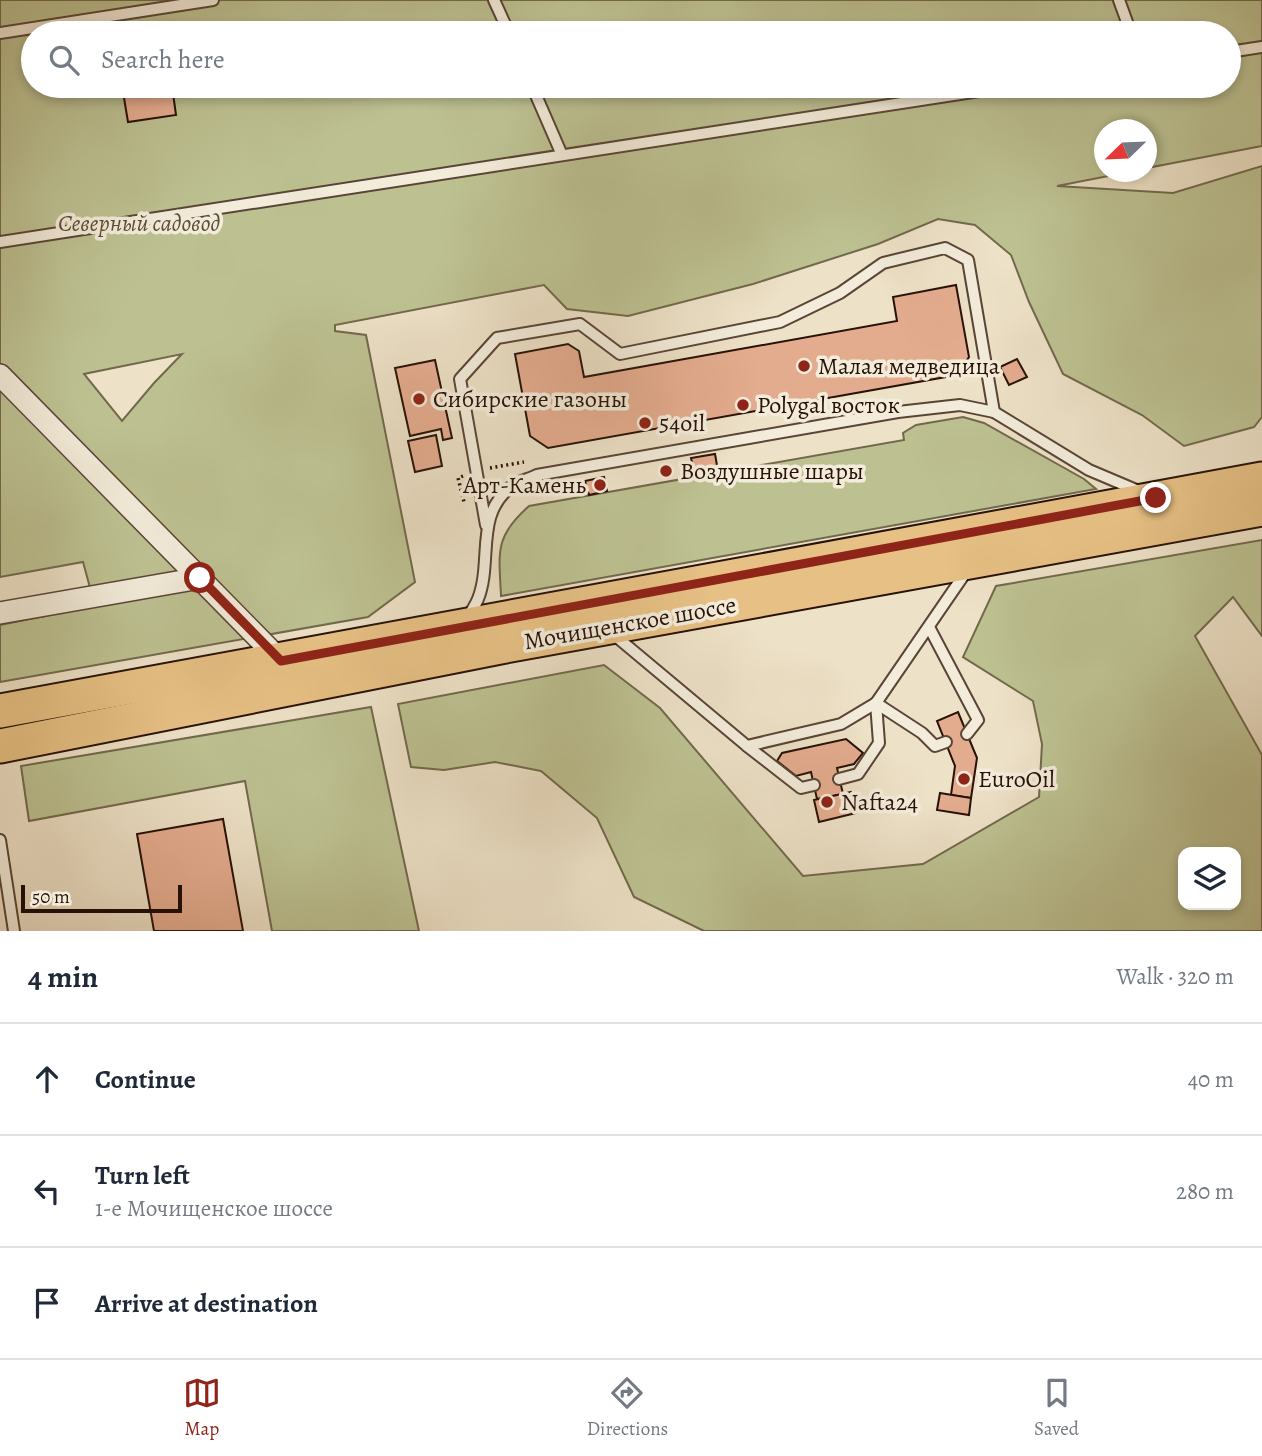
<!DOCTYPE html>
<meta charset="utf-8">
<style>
:root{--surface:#fff;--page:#f2f2f3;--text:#1f2937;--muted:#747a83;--line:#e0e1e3;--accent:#8f2418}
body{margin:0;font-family:Alegreya,serif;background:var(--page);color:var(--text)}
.controls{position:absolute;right:21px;bottom:21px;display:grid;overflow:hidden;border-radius:14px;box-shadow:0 4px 10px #0003}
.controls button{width:63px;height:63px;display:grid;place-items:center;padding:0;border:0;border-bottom:2px solid var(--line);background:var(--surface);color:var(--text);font:35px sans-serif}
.compass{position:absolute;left:1094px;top:119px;width:63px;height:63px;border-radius:50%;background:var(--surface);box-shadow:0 4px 10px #0003;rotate:247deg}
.scale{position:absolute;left:21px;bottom:18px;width:161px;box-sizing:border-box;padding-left:7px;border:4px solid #281107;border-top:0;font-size:19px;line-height:24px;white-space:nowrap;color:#281107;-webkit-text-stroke:5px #f3ecdb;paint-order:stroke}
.stop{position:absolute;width:21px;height:21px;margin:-16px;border:5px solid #8f2418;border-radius:50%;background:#fff}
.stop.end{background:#8f2418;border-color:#fff;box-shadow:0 2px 7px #0008}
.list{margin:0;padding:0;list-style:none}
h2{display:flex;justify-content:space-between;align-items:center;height:91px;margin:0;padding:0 28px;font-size:30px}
h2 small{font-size:23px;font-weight:400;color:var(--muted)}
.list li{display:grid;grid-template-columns:46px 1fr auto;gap:21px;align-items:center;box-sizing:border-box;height:112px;padding:0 28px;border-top:2px solid var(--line)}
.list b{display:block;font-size:26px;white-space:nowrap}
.list p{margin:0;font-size:23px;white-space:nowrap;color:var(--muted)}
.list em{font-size:23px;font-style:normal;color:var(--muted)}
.icon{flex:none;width:38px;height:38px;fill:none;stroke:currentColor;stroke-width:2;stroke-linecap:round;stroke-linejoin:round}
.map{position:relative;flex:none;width:1262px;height:931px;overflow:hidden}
.search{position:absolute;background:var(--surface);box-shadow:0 4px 10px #0003;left:21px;right:21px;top:21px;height:77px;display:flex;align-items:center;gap:18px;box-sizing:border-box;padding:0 24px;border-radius:38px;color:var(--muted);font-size:26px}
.sheet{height:427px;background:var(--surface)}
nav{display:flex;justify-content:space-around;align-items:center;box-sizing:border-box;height:98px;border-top:2px solid var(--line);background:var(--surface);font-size:19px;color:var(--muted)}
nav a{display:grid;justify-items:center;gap:4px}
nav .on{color:var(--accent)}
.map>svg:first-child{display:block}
</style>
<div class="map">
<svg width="1262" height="931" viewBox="0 0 1262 931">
<rect width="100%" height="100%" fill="#ede1c7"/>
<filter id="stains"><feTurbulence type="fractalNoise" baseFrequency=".00286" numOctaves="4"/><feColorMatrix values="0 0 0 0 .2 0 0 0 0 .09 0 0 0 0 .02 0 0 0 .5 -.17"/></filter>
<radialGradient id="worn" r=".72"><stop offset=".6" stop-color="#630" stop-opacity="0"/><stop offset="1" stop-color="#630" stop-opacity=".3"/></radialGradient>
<g fill="#bdc192" stroke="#72694c" stroke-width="2" fill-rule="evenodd">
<path d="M0,0H1262V146L1147,168L1146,130H1104V172H1129L1057,186L1173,193L1262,166V417L1254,427L1184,446L1142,415L1063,374L1029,302L1011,255L975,225L938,219L878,244L753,284L628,316L567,309L544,285L335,325V331L366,335L415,582L368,617L0,682V625L95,606L83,562L0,577ZM33,33H1229V86H33ZM182,354L154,383L122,421L84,374Z"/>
<path d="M963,417L984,423L1084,479L1096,489L501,596C499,552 494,537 529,506L904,440L903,433L916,425Z"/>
<path d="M1262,540V636L1233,597L1195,636L1262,755V931H704L634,897L597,818L541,771L495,762L444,770L411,767L398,704L604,665L660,708L803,876L923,864L1039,797L1042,744L1033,701L963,657L996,586ZM1183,852H1236V905H1183Z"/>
<path d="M371,707L419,931H272L245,781L29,821L21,766Z"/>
</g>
<g fill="#e4ac8f" stroke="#281107" stroke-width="2">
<path d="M147,86H172L176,115L128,122L123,92L147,88Z"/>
<path d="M956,285L969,357L957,375L548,448L530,436L515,354L568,344L579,351L584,377L897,321L893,297Z"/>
<path d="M1017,359L1027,377L1009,385L1000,367Z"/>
<path d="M435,360L452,438L443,440L441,429L410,436L395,368Z"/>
<path d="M436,435L442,466L415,472L408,441Z"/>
<path d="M715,454L718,471L695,476L691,458Z"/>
<path d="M604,477L607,491L589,495L585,481Z"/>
<path d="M958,712L977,758L971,798L951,795L955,766L937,721Z"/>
<path d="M846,739L863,753L854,764L837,768L843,794L817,799L811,772L796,776L777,761L782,753Z"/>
<path d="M851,792L856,813L819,822L814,800Z"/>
<path d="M940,793L971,798L969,815L937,810Z"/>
<path d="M223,819L243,931H154L137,834Z"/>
</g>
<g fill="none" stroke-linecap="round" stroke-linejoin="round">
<defs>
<g id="service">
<path d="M494,0L509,33"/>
<path d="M1119,0L1131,33"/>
<path d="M0,33L213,0"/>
<path d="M1229,52L1262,47"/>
<path d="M532,86L562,155"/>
<path d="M0,242L1012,86"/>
<path d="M486,525L460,379L497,338L580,324L620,354L780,322L840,293L883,263L945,248L968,260L994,412"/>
<path d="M467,618C471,612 475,606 478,599C493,561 474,514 512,486C519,481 529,479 537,475L898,412L960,405L994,412L1089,470L1141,492"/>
<path d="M929,627L978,720L967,734"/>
<path d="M613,634L747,746L841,724L876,703L968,569"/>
<path d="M876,703L922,733L935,746L946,742"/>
<path d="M747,746L801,788L814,785"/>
<path d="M839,779L858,774L879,743L876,703"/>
<path d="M0,840L14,931"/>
</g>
<g id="minor">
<path d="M0,375L281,661"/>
<path d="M0,613L200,578"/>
</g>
<g id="primary">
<path d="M0,711L1262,479"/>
<path d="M0,746L500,647L1262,509"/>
</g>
</defs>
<use href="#service" stroke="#594537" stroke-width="14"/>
<use href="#minor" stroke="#594537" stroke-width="24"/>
<use href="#primary" stroke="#281107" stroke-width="37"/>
<g stroke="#281107" stroke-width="3.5" stroke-dasharray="2 3.5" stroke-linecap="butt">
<path d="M490,468L524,462"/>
<path d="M463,476L458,478L464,502"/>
</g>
<use href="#service" stroke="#f3ecdb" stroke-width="10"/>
<use href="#minor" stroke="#f3ecdb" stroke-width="21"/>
<use href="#primary" stroke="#e6c084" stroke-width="33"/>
</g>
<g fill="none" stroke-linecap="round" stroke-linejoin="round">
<path stroke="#8f2418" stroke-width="9" d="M200,578L281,661L1156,498"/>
</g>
<g fill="#8f2418" stroke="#f3ecdb" stroke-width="2.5">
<circle cx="804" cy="366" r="7"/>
<circle cx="419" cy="399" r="7"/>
<circle cx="743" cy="405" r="7"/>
<circle cx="645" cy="423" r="7"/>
<circle cx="666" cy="471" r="7"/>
<circle cx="600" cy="485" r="7"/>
<circle cx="964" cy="779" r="7"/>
<circle cx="827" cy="802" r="7"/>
</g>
<g text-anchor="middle" stroke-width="7" stroke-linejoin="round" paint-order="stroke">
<g font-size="24" font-style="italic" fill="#5c4f38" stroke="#f3ecdb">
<text x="139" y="231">Северный садовод</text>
</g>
<g font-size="24" fill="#281107" stroke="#f3ecdb" text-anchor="start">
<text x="818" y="374">Малая медведица</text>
<text x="433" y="407">Сибирские газоны</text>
<text x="757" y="413">Polygal восток</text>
<text x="659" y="431">54oil</text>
<text x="680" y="479">Воздушные шары</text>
<text x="586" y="493" text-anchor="end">Арт-Камень</text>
<text x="978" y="787">EuroOil</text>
<text x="841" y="810">Nafta24</text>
</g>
<g font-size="24" fill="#281107" stroke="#f3ecdb">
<text transform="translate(630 623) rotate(-10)" y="8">Мочищенское шоссе</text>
</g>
</g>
<rect width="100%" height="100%" filter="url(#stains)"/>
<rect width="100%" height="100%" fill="url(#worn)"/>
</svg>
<div class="controls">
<button><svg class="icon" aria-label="layers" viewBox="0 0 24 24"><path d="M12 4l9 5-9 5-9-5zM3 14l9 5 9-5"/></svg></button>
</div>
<svg class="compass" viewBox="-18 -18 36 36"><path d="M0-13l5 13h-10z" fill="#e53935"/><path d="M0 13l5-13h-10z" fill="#747a83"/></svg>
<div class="scale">50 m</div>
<div class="stop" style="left:200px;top:578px"></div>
<div class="stop end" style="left:1156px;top:498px"></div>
<div class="search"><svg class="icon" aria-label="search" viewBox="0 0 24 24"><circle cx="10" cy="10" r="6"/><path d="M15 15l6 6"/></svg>Search here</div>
</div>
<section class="sheet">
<h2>4 min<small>Walk · 320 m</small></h2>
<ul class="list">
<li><svg class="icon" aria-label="ahead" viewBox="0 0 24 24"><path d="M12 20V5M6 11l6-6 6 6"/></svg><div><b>Continue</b></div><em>40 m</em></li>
<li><svg class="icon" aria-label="left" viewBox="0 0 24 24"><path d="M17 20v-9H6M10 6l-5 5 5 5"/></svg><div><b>Turn left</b><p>1-е Мочищенское шоссе</p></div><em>280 m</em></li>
<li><svg class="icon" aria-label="arrive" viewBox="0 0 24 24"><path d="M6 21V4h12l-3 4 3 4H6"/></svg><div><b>Arrive at destination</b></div></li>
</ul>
</section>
<nav>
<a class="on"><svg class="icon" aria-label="map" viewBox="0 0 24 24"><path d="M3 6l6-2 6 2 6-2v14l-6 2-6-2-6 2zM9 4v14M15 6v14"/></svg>Map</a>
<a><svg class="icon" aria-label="directions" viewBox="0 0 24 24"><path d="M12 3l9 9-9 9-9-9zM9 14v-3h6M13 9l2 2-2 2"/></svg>Directions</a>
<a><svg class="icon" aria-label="saved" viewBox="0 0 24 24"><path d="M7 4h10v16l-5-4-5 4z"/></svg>Saved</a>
</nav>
